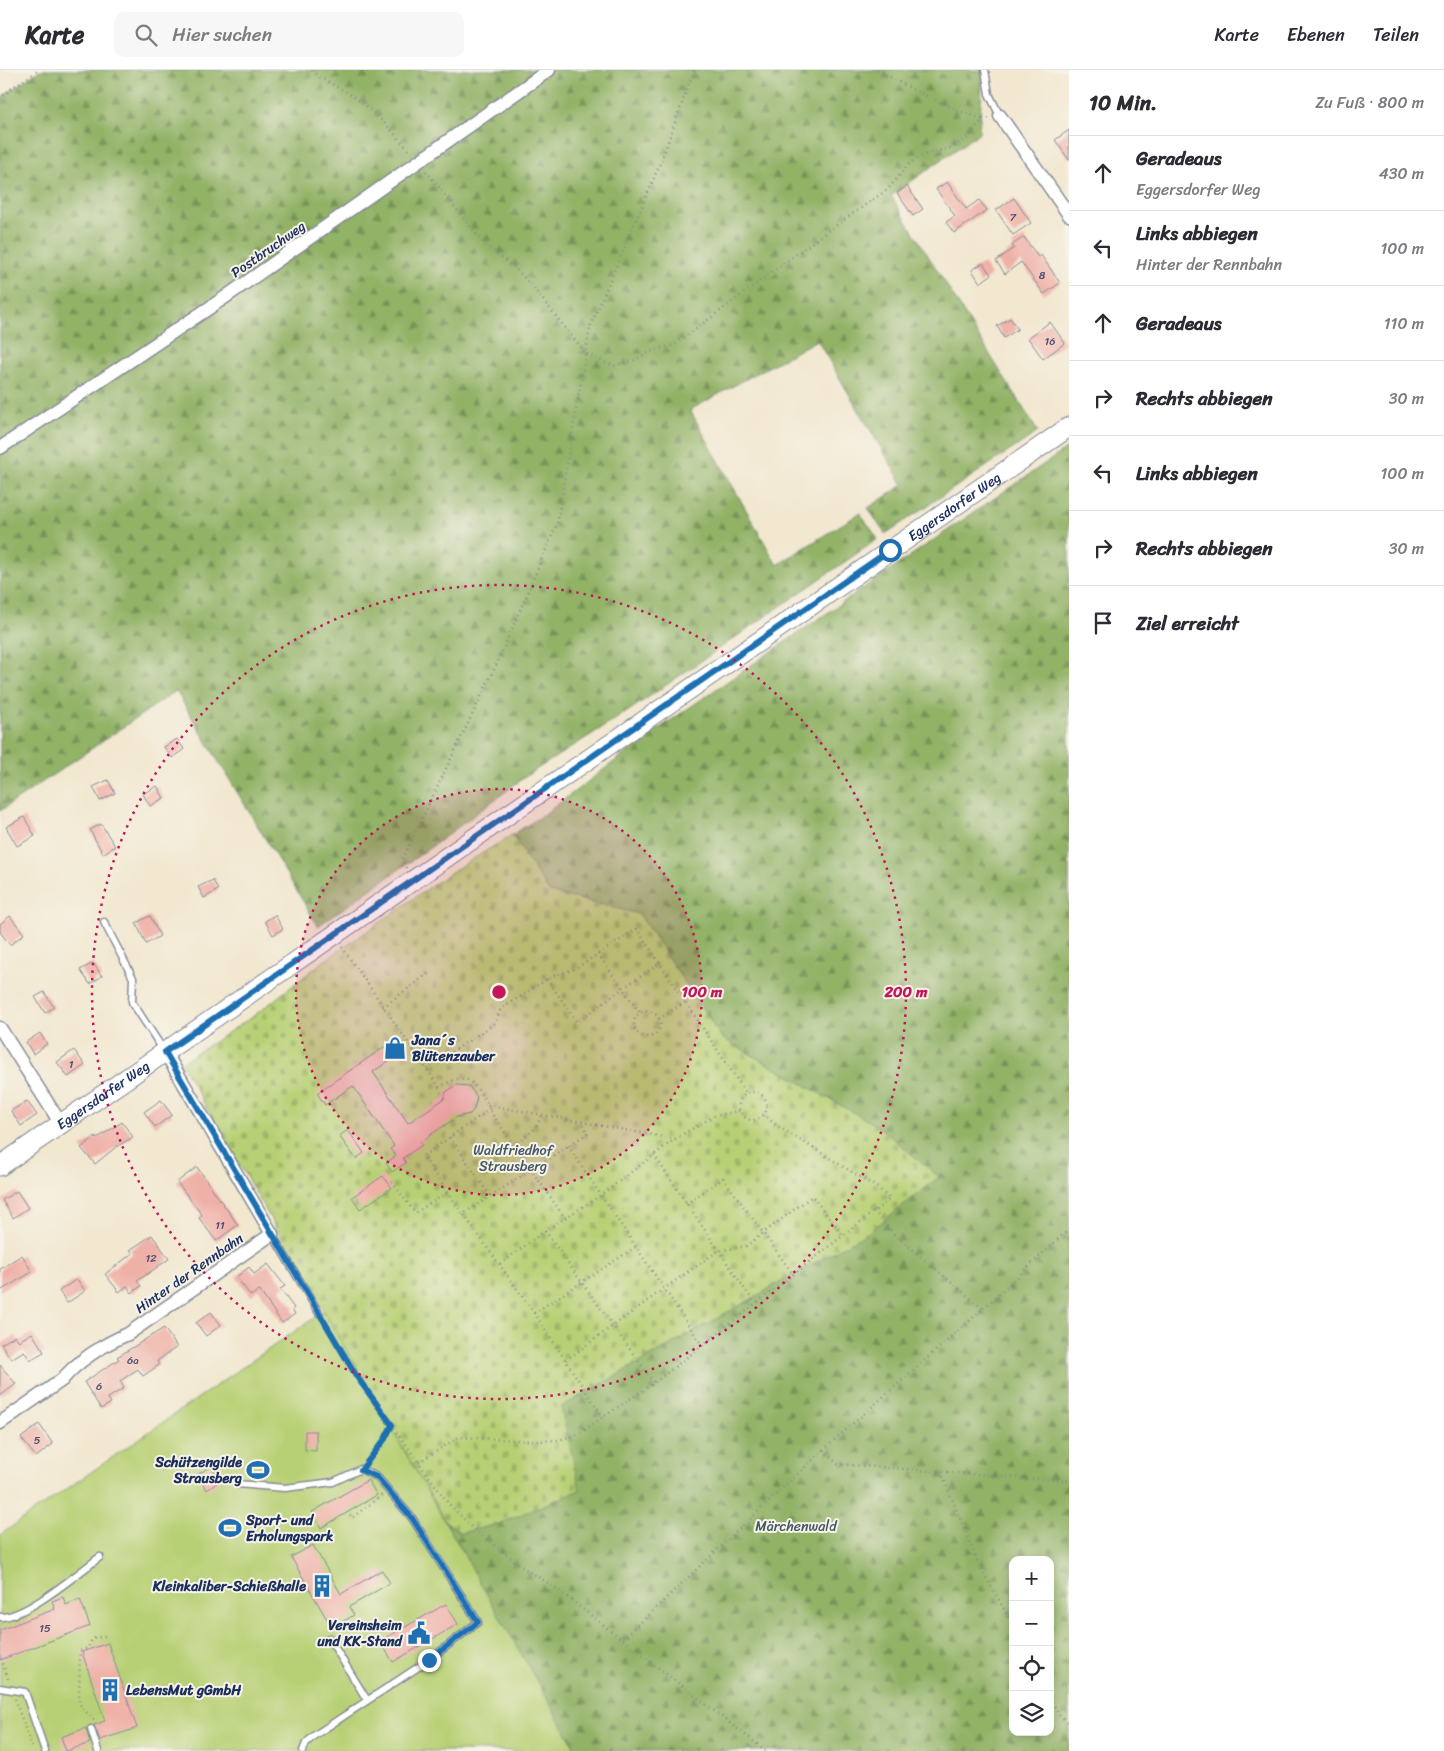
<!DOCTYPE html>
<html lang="de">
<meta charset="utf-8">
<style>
:root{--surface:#fff;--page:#f7f7f7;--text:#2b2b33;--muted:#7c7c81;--line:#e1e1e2}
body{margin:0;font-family:Sriracha,sans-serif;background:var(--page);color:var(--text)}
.controls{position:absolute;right:15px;bottom:15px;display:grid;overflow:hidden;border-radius:10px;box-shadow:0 2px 8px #0003}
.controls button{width:45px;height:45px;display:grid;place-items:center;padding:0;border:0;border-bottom:1px solid var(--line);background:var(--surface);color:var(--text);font:25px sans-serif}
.stop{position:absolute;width:15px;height:15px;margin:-11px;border:4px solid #1f6fb2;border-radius:50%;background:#fff}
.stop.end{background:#1f6fb2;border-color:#fff;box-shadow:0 1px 5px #0008}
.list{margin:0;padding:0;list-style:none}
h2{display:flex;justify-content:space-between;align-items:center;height:65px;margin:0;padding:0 20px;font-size:21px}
h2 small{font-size:16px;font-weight:400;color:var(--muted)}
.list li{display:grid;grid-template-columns:32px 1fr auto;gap:15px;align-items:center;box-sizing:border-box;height:75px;padding:0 20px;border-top:1px solid var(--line)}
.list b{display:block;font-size:19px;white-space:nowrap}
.list p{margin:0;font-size:16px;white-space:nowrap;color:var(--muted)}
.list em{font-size:16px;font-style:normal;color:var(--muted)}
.icon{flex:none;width:28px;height:28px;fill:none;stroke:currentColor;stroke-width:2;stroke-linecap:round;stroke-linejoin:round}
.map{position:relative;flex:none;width:1069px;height:1681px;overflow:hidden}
header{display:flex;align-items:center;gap:30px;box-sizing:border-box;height:70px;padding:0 25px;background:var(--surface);border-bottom:1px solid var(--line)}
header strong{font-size:24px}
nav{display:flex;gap:28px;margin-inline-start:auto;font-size:18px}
.search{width:350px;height:45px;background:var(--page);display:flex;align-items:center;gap:12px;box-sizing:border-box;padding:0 18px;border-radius:10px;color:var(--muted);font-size:19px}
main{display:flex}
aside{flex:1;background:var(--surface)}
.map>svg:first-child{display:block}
</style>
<header>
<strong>Karte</strong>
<div class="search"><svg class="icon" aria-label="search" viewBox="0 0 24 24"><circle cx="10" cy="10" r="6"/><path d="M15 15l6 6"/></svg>Hier suchen</div>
<nav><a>Karte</a><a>Ebenen</a><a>Teilen</a></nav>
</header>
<main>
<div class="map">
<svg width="1069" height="1681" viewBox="0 0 1069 1681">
<defs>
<pattern id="forest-firs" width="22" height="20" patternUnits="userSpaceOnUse" patternTransform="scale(1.25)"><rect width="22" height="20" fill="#92b266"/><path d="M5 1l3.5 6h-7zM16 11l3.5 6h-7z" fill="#769157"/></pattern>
<pattern id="cemetery-stones" width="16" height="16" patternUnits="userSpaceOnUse" patternTransform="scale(1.25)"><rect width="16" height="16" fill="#b8d075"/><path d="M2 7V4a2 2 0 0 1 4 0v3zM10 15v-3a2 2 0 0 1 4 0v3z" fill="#9eb368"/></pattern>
</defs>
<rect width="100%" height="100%" fill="#f7f3e8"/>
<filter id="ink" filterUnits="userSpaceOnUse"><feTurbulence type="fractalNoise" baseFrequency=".02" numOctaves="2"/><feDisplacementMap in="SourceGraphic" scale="10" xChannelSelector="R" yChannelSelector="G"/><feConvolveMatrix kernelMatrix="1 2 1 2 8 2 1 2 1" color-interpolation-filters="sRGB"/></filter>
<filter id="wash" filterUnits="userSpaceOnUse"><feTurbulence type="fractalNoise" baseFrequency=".0096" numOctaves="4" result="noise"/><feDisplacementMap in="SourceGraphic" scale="20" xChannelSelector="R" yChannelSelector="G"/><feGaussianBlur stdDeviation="1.12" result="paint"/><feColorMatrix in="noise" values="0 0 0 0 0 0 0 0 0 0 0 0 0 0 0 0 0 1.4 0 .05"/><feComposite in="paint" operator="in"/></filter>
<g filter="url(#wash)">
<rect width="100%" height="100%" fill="#f2e7cf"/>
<g fill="url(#forest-firs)" stroke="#567062" fill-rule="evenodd">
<path d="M40,0H983L979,63L891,126L1038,362L885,464L868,438L903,415L817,270L690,340L777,495L860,443L878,469L630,640L529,704L434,775L318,856L176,621L0,741V28Z"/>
<path d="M1069,377V1681H577L444,1450L461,1463L561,1337L869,1162L879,1057L722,968L639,844L549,822L512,765L549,741L648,666ZM1013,1490H1050V1662H1013Z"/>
</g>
<path fill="url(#cemetery-stones)" stroke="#6a806a" d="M512,765L549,822L639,844L722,968L879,1057L939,1107L869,1162L561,1337L580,1420L498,1454L461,1463L444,1450L181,993L255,945L320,894L453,801Z"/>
<path fill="#b8d075" stroke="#6a806a" d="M324,1241L577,1681H0V1465Z"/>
<g id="blocks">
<g fill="#efb0a7">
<path d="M1069,60V90L1055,70Z"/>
<path d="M947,112L966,139L979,130L987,140L954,163L946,152L955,146L936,119Z"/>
<path d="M907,116L923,139L913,146L897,123Z"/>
<path d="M1014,128L1031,153L1013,165L996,140Z"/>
<path d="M1024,167L1038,187L1041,185L1060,213L1044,224L1021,192L1005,204L996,191L1014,178L1012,175Z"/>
<path d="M983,193L991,205L980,213L972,200Z"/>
<path d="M1010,248L1018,259L1004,268L997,256Z"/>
<path d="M1050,252L1065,273L1043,289L1028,268Z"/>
<path d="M177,669L184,679L172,688L164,677Z"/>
<path d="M108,710L115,723L100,731L93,717Z"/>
<path d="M157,716L164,728L150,736L143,724Z"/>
<path d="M24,747L35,766L17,776L6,757Z"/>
<path d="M101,754L115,776L103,784L90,760Z"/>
<path d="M213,810L218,820L204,828L198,817Z"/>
<path d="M275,845L283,859L273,865L265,851Z"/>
<path d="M10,846L24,864L10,875L0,862V854Z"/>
<path d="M150,846L160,866L146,874L136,853Z"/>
<path d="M93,893L102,906L90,914L80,900Z"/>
<path d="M44,922L54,937L45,943L35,927Z"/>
<path d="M40,963L47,974L33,984L26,972Z"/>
<path d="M393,971L401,982L373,1002L408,1053L444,1029L446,1022L456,1015L469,1016L477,1027L474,1039L470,1044L457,1047L420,1072L422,1075L403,1088L406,1093L392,1102L386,1093L396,1086L390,1079L394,1076L353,1016L325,1035L317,1023Z"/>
<path d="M74,980L85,995L68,1007L57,992Z"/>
<path d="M161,1030L172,1045L155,1057L144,1042Z"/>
<path d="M27,1031L37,1045L21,1056L11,1041Z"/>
<path d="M122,1052L133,1067L116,1077L95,1094L81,1078L95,1067L96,1069Z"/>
<path d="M348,1060L364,1083L356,1089L339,1066Z"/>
<path d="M197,1097L238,1155L216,1171L199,1148L202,1145L177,1112Z"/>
<path d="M383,1106L392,1118L360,1139L352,1127Z"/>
<path d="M17,1121L28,1138L13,1148L2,1130Z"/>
<path d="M152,1165L169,1189L137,1211L141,1216L132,1223L127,1216L119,1222L105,1204L133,1183L130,1180Z"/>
<path d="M22,1185L32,1202L0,1221V1199Z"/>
<path d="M268,1194L285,1216L280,1219L294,1238L292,1240L295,1244L282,1253L259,1220L251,1226L236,1207L249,1197L254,1204Z"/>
<path d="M77,1209L85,1221L67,1233L59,1221Z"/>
<path d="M211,1242L221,1255L206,1266L196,1253Z"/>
<path d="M164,1258L177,1277L157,1291L159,1295L143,1306L138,1299L120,1311L124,1318L108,1328L111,1333L101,1339L84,1312L119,1289L117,1287Z"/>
<path d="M32,1263L44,1282L30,1290L24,1281L11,1289L1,1274L15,1266L19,1271Z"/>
<path d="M0,1295L16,1314L0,1326Z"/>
<path d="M39,1354L53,1374L36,1387L21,1368Z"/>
<path d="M305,1361H316V1381L305,1380Z"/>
<path d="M211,1396L221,1410L207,1420L197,1405Z"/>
<path d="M368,1410L377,1425L321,1458L312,1442Z"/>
<path d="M313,1475L341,1524L382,1500L390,1513L349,1537L354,1545L332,1558L291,1487Z"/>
<path d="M63,1527L66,1535L80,1529L90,1556L0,1590V1560L55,1539L52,1531Z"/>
<path d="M446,1534L458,1554L393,1592L380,1571Z"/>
<path d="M108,1573L137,1658L100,1670L94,1655L105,1651L82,1582Z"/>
<path d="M86,1658L90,1673L66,1681L61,1667Z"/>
</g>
</g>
</g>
<g filter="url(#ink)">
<use href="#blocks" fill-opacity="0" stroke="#868b96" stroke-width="1"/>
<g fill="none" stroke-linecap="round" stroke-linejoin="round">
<defs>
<g id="service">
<path d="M985,0L989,24L1000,46"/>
<path d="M104,852L133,908L132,932L164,981"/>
<path d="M272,1164L319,1243"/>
<path d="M237,1414L285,1418L333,1412L361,1399L377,1407L412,1448L478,1552L429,1590L315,1665L306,1673L303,1681"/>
<path d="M0,1547C26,1548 78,1503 100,1487"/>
<path d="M329,1568L367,1630"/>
<path d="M0,1618L25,1622L45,1681"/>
<path d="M91,1659L98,1681"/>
</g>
<g id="minor">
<path d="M1000,46L1069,145"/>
<path d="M0,378L224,228L549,0"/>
<path d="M0,958L61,1054"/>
<path d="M0,1353L62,1310C77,1291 106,1273 128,1264L272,1164L165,982"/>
</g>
<g id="secondary">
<path id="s1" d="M0,1096L1069,357"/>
</g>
</defs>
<use href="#service" stroke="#868b96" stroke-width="9"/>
<use href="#minor" stroke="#868b96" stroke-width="15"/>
<use href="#secondary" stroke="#868b96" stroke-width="21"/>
<g stroke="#868b96" stroke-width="2.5" stroke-dasharray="1 4" stroke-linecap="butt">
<path d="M312,0C322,11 335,15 348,23C373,39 393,61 411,83"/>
<path d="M877,0C911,19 945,37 983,49"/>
<path d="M0,29L13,17L39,0"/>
<path d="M426,101L485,175L514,197L531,215L586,284L613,296L634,290L654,280L674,275L818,168L888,119L909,94L922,85L953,77L967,68L983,49L989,48"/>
<path d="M406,798L402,790L498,591L557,454L590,257L660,94L694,0"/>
<path d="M342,877L439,1017L456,1009L469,1010C479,1020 487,1031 492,1044L565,1148"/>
<path d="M598,884L640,943"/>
<path d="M547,909L577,952L623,918L660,893"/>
<path d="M383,937L429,903"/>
<circle cx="647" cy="954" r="13"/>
<path d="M659,949L685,932"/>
<path d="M427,999L495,953L501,939L552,906L573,900L637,859L746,1023"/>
<circle cx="753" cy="1036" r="14"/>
<path d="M488,1035L675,1069L714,1046L740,1041"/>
<path d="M490,1039L423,1086L463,1144L588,1063L581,1051"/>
<path d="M450,1067L491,1127"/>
<path d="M568,1076L702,1275"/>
<path d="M515,1077L535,1058L543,1044"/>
<path d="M654,1085L755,1234"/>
<path d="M392,1112L415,1143L448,1122"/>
<path d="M686,1134L723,1108L793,1204"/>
<path d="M874,1141L894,1164L983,1239"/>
<path d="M464,1145L530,1237L603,1347"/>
<path d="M545,1161L654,1313"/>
<path d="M500,1194L545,1161L601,1125L675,1069"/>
<path d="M534,1243L636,1177"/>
<path d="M323,1249L357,1307L448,1433L476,1461L525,1499L553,1516L766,1681"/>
<path d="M566,1290L665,1218L718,1181L746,1176L812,1126L843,1165"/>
<path d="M823,1380L838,1394L1069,1411"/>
<path d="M367,1392L385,1369L392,1355"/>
<path d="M419,1392L459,1367L538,1371L557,1370L575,1366L654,1313L890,1129L878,1118L776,1055L764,1045"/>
<path d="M941,1402L979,1495L1013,1555"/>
<path d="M350,1445L352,1448L382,1425"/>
<path d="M623,1569L823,1380L983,1239L1069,1159"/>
<path d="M1,1589L8,1609"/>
<path d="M1050,1627L1059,1645L1069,1653"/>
<path d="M15,1629L33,1681"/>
<path d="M94,1650L81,1637L79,1629L80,1581L88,1578L92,1569L105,1566"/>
</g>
<use href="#service" stroke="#fff" stroke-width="6"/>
<use href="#minor" stroke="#fff" stroke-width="12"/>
<use href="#secondary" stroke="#fff" stroke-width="19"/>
</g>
</g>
<g fill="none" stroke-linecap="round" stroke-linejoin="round" filter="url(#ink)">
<path stroke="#1f6fb2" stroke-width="6" d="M429,1590L478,1552L412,1448L377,1407L361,1400L385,1369L392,1355L357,1307L165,982L890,480"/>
</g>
<circle cx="499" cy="922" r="203" fill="#c2185b" fill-opacity=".12"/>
<g fill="none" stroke="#c2185b" stroke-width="2.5" stroke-dasharray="2.5 5">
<circle cx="499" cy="922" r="203"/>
<circle cx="499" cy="922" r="407"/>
</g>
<defs>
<symbol id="shop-bare" viewBox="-9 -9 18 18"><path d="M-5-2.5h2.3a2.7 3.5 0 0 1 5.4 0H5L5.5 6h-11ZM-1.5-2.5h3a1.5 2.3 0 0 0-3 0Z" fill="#1f6fb2" stroke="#f7f3e8" stroke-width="2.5" paint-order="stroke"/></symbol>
<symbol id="stadium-bare" viewBox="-9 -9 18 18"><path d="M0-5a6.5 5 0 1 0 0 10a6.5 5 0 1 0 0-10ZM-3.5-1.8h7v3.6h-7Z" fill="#1f6fb2" stroke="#f7f3e8" stroke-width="2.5" paint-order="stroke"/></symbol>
<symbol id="building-bare" viewBox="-9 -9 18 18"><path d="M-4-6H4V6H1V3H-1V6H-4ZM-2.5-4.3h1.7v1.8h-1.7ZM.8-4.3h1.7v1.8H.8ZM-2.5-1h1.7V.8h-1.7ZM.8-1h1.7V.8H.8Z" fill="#1f6fb2" stroke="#f7f3e8" stroke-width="2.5" paint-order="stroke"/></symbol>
<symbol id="civic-bare" viewBox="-9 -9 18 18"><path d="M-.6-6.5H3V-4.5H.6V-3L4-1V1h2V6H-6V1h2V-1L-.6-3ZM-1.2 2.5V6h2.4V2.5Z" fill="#1f6fb2" stroke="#f7f3e8" stroke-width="2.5" paint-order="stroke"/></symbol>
</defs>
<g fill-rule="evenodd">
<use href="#shop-bare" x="379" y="962" width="32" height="32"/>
<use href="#stadium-bare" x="242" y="1384" width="32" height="32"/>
<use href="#stadium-bare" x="214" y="1442" width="32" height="32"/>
<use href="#building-bare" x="306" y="1500" width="32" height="32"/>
<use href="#civic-bare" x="403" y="1547" width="32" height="32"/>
<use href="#building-bare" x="94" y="1604" width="32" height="32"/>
</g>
<g text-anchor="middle" stroke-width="4" stroke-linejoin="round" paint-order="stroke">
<g font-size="11" fill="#504f70">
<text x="1013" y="151">7</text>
<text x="1042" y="209">8</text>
<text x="1050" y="275">16</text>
<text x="71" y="998">1</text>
<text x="220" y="1159">11</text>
<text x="151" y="1192">12</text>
<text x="133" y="1294">6a</text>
<text x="99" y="1320">6</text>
<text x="37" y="1374">5</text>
<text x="45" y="1562">15</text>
</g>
<g font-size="14" fill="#1b2f5e" stroke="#f7f3e8">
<text transform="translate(268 179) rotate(-35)" y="5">Postbruchweg</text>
<text dy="5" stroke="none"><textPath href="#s1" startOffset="1160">Eggersdorfer Weg</textPath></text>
<text dy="5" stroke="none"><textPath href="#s1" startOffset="125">Eggersdorfer Weg</textPath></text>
<text transform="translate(189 1203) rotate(-35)" y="5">Hinter der Rennbahn</text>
</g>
<g font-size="14" font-weight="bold" fill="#1b2f5e" stroke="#f7f3e8" text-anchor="start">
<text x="412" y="975">Jana´s<tspan x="412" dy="16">Blütenzauber</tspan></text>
<text x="242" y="1397" text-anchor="end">Schützengilde<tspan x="242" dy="16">Strausberg</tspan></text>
<text x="246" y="1455">Sport- und<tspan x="246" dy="16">Erholungspark</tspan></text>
<text x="306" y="1521" text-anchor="end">Kleinkaliber-Schießhalle</text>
<text x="402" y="1560" text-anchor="end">Vereinsheim<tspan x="402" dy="16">und KK-Stand</tspan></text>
<text x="126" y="1625">LebensMut gGmbH</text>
</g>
<g font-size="14" fill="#425764" stroke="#f7f3e8">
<text x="513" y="1085">Waldfriedhof<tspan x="513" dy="16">Strausberg</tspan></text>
<text x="796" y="1461">Märchenwald</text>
</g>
</g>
<circle cx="499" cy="922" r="8" fill="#c2185b" stroke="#f7f3e8" stroke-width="2.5"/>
<g font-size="15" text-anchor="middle" font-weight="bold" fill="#c2185b" stroke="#f7f3e8" stroke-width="4" stroke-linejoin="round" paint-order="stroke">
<text x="702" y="927">100 m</text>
<text x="906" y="927">200 m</text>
</g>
</svg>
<div class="controls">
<button>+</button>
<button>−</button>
<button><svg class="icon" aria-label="locate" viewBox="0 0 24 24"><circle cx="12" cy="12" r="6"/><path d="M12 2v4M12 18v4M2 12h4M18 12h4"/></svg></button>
<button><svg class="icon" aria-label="layers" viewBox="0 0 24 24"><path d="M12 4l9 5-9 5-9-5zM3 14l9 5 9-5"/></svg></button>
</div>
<div class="stop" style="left:890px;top:480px"></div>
<div class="stop end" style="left:429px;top:1590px"></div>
</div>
<aside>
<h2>10 Min.<small>Zu Fuß · 800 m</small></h2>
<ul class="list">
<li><svg class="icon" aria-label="ahead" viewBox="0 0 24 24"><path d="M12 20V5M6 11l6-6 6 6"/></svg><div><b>Geradeaus</b><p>Eggersdorfer Weg</p></div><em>430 m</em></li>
<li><svg class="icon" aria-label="left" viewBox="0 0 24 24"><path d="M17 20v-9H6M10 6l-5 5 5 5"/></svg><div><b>Links abbiegen</b><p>Hinter der Rennbahn</p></div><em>100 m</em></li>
<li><svg class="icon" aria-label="ahead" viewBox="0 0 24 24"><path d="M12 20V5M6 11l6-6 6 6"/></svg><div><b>Geradeaus</b></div><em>110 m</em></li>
<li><svg class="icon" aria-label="right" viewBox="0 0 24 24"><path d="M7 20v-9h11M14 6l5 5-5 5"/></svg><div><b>Rechts abbiegen</b></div><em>30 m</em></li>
<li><svg class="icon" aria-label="left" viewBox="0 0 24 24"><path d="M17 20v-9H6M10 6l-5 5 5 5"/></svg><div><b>Links abbiegen</b></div><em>100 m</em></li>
<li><svg class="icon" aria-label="right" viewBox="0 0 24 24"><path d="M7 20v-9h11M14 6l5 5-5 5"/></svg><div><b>Rechts abbiegen</b></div><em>30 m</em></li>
<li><svg class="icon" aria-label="arrive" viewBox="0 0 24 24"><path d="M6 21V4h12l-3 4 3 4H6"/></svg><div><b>Ziel erreicht</b></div></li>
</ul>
</aside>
</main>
